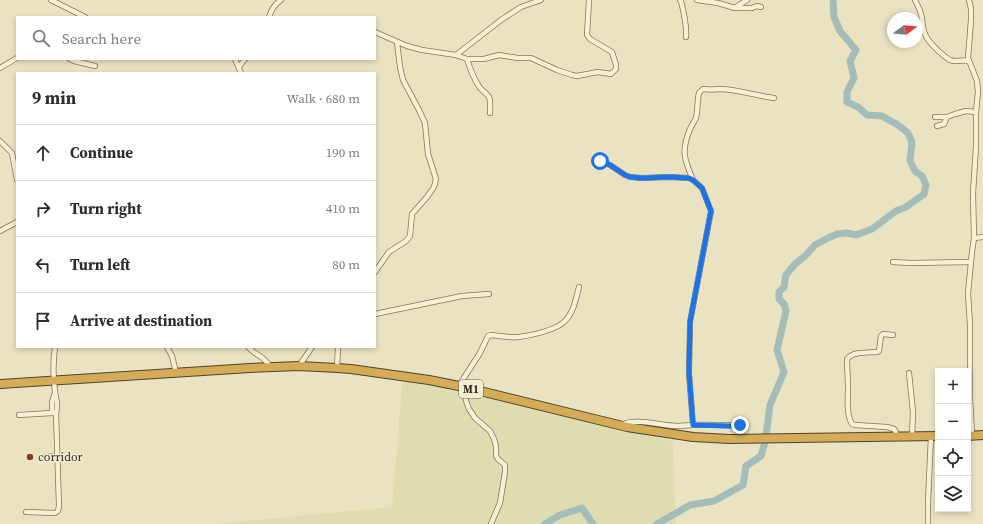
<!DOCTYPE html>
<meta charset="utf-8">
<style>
:root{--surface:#fff;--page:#f7f7f7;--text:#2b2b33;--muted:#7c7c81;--line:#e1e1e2}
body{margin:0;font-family:"Source Serif 4",serif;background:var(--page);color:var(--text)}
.controls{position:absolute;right:12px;bottom:12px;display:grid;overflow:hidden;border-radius:0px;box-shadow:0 2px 6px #0003}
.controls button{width:36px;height:36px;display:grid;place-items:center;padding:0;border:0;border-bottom:1px solid var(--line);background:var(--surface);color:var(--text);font:20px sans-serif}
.compass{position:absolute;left:887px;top:12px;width:36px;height:36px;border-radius:50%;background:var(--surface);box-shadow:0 2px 6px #0003;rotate:74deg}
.stop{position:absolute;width:12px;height:12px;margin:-9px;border:3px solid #1a73e8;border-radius:50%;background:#fff}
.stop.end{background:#1a73e8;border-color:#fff;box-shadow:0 1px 4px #0008}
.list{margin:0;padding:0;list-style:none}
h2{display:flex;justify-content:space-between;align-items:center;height:52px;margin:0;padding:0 16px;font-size:17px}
h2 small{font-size:13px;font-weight:400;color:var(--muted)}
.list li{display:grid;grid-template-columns:26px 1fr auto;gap:12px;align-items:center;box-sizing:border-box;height:56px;padding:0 16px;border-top:1px solid var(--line)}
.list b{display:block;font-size:15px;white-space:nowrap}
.list em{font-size:13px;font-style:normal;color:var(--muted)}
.icon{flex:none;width:22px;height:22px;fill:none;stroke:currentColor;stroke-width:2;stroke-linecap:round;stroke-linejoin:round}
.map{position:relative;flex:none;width:983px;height:524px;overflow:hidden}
.search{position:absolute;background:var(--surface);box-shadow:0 2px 6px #0003;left:16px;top:16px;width:360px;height:44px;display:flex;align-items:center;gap:10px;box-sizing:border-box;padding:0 14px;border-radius:0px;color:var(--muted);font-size:15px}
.panel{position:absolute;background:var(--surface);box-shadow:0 2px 6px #0003;left:16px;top:72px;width:360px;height:276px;border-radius:0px}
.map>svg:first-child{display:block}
</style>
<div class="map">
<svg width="983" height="524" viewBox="0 0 983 524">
<rect width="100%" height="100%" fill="#eae3c2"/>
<path fill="#dfddb0" d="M403,373L673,441L676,524H215L392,507Z"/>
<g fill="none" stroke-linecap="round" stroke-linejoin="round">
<g stroke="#a4bdb9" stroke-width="7">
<path d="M766,436L770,405L784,372L777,350L786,311L784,304L779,299V292L784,287L786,275L795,264L805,256L815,245L828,238L837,234L847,233L856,235L872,229L896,211L906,207L924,194L926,185L922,176L915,171L910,161L912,142L908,133L898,125L882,116L867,115L858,107L847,102V92L854,78L850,61L856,50L840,31L834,17L833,0"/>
<path d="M545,524L560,515L582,508L593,524"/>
<path d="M657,524L690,505L714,501L743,485L746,466L761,456L765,442"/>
</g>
<defs>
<g id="street">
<path d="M51,0L85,17"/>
<path d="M680,0L681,1C684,13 687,25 686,37"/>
<path d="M697,0L718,3L735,8H752L757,6L761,7"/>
<path d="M915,0C917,5 920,9 921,14C923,21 922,29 926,36C929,43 943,56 950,60C956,63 962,59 968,61"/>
<path d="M969,0L971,9V20L968,58L977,81L978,92L976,112V147L973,193L974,238L972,252L968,293L970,325V396L972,436"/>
<path d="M736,7L747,0"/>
<path d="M269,17C272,9 274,5 281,0"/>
<path d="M375,32L407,46L422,50L456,55L467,59H484L499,55L518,58H531L557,70L572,75L577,76L598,72L611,74L616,69V65L612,52L590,39L587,35L589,0"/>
<path d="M456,55L501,20L521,7L541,0"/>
<path d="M70,59L74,61L95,66"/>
<path d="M235,59L241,73"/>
<path d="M467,59C470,69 474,79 480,88C483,91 487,94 489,97C491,102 490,108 490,113"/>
<path d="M239,67L245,59"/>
<path d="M0,68L17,58"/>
<path d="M935,117H947L955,114L966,111L976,112"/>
<path d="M937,126L944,124L947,117"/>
<path d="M0,141L12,153L17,180"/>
<path d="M600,161L610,165L625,175L630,177L642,178L669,177L689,178L693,180L702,188L711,211L690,322L689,373L693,425"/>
<path d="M693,180C684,159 681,151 690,129C692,125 694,122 696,118C698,110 697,101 699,93L703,89C709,90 716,89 722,89C740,90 757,96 774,98"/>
<path d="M0,231L17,222"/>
<path d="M974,238L983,237"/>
<path d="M893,262L910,263L971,262"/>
<path d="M375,272L389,252L406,241L410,236L412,214L427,197L434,187L436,179L428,154L425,123L419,110L403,80L400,67L397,42"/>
<path d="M375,314L462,296L489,294"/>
<path d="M893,335L883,334L881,336L879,351L877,352C867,353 853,351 847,359C847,369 848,378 848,387C848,399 846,414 852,424L855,425L887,427L894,429L896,432L895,437"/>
<path d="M167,347L172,356L176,373"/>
<path d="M248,347C256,356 265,356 270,367"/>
<path d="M299,366L312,347"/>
<path d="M337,368L338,347"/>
<path d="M909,373L913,412L912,437"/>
<path d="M458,387L480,353L488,336L491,335C500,336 510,338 519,337C532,335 556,330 565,321C574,312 576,298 579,287"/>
<path d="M464,387L466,401L469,409L475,418L490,431L494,439L496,446V456L498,459L505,465V472L500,503L491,524"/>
<path d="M54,413H52V402L55,393"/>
<path d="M19,415L52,413"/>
<path d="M620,425C639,417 658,426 678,426C683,426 688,425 693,425C709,424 724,426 740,425"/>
<path d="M44,457L57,456"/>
<path d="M26,512L55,513L58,511L59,506L56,413C59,405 56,400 55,392C53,377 53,361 55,347"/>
<path d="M928,524V501L931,437"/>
</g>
<g id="highway">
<path d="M0,384L250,368L299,366L337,368L351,369L429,380L464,387L627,427L693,437L729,439L938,436"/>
<path d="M968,436L983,435"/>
</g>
</defs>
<use href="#street" stroke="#83755b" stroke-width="6"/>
<use href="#highway" stroke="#51422f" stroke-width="10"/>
<use href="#street" stroke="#f6f0d5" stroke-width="4.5"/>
<use href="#highway" stroke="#d4ac58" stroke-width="8"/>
</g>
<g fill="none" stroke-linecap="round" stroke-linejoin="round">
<path stroke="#1a73e8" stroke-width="5" d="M600,161L610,165L625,175L630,177L642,178L669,177L689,178L693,180L702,188L711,211L690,322L689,373L693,425L730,426L740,425"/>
</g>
<circle fill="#8d392f" stroke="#f2ecd1" stroke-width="1.5" cx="30" cy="457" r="4"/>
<g text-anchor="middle" stroke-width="3" stroke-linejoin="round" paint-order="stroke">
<rect fill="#f2ecd1" stroke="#6d6554" stroke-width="1" x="459" y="380" width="24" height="18" rx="3"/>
<g font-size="11" font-weight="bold" fill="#342b1e">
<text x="471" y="393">M1</text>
</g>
<g font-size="12" fill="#342b1e" stroke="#f2ecd1" text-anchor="start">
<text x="38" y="461">corridor</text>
</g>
</g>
</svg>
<div class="controls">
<button>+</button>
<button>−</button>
<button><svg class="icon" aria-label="locate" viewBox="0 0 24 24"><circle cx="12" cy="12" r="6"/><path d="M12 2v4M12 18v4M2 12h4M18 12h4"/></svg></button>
<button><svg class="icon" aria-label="layers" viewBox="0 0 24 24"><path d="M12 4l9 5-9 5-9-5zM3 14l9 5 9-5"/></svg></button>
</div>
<svg class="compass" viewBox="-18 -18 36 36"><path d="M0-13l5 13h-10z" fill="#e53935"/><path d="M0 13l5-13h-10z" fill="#7c7c81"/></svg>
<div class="stop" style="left:600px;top:161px"></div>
<div class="stop end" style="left:740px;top:425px"></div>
<div class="search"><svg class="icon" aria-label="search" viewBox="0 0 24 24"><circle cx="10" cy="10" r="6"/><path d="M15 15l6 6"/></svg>Search here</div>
<section class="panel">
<h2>9 min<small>Walk · 680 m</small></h2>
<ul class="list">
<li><svg class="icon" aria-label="ahead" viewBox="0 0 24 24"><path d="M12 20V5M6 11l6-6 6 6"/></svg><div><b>Continue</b></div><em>190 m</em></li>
<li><svg class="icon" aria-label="right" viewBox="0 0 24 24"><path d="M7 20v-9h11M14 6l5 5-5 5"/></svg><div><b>Turn right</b></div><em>410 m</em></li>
<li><svg class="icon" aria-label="left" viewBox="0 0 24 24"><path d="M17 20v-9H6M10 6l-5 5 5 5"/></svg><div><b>Turn left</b></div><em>80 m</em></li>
<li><svg class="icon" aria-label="arrive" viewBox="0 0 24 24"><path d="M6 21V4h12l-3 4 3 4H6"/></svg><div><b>Arrive at destination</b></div></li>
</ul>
</section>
</div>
